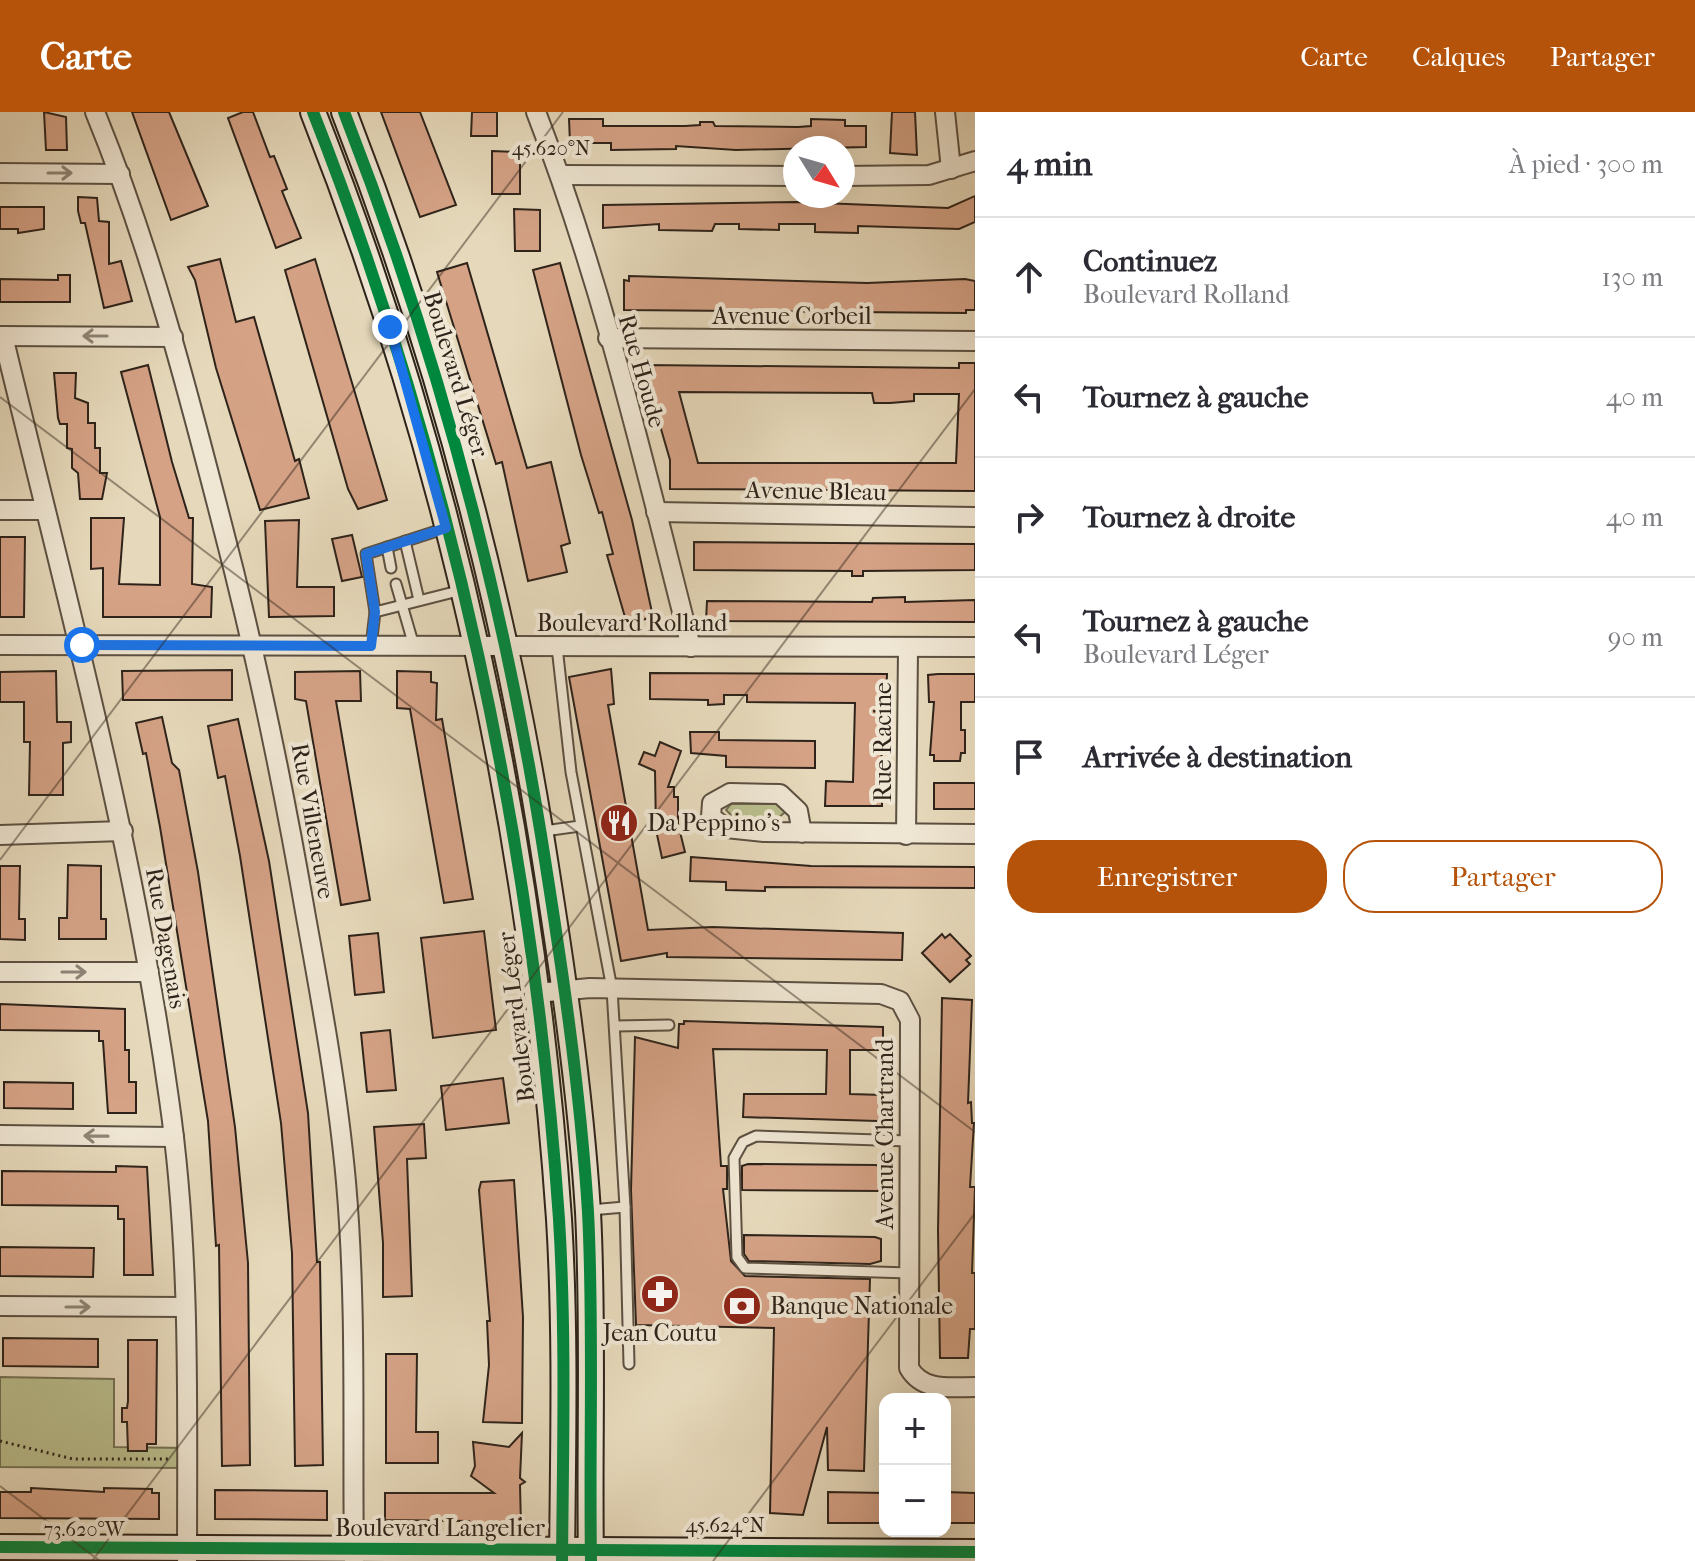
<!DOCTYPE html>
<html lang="fr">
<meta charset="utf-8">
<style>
:root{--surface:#fff;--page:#f2f2f3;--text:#2b2b33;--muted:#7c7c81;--line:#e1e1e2;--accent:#b45309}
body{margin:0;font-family:"IM FELL French Canon",serif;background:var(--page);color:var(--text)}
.controls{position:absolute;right:24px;bottom:24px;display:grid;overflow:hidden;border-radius:16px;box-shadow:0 8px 32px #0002}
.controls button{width:72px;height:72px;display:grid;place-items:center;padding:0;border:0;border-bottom:2px solid var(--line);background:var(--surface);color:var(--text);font:40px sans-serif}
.compass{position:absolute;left:783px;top:24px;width:72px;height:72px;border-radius:50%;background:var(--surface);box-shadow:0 8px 32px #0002;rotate:127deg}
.stop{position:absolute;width:24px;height:24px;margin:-18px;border:6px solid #1a73e8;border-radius:50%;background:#fff}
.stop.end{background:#1a73e8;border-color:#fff;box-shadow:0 2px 8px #0008}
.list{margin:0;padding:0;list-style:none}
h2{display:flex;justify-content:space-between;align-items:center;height:104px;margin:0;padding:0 32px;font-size:34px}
h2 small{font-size:26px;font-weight:400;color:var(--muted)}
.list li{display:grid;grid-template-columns:52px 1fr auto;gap:24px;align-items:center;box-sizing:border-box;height:120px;padding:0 32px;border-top:2px solid var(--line)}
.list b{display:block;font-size:30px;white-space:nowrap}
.list p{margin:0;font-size:26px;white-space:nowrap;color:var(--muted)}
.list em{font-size:26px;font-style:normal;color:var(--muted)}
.actions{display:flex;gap:16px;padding:24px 32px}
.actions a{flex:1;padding:18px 0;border:2px solid var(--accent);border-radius:32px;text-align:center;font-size:28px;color:var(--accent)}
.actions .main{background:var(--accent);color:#fff}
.icon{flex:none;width:44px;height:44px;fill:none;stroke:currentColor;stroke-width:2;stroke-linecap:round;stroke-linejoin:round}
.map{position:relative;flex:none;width:975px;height:1449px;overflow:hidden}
header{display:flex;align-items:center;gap:48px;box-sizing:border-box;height:112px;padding:0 40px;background:var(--accent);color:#fff}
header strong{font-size:38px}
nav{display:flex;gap:44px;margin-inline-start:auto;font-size:28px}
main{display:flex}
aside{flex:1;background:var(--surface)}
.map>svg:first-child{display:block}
</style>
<header>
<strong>Carte</strong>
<nav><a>Carte</a><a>Calques</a><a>Partager</a></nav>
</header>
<main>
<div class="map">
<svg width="975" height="1449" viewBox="0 0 975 1449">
<rect width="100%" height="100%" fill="#e6d9bb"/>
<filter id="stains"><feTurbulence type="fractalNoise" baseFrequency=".0025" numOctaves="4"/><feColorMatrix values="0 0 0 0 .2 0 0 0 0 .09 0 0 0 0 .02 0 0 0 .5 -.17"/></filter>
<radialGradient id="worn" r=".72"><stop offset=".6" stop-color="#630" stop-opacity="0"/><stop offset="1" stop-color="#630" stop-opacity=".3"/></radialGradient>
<g fill="#babe8d" stroke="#747054" stroke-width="2">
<path d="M731,692H779L785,700L776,708L733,705L726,698Z"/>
<path d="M0,1265L114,1267V1335L187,1336V1356L0,1355Z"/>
</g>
<g fill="#d5a286" stroke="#2e231a" stroke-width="2" fill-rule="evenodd">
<path d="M44,0L66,5L67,38H46Z"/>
<path d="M132,0H169L208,94L171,108Z"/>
<path d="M243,0H253L270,45L274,44L287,77L282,79L301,126L276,136L228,6Z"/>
<path d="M381,0H420L456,93L420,105Z"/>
<path d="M472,0H497V24H471Z"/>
<path d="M892,0H915L917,43L890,41Z"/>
<path d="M569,7H603V14H685L700,13V10H713L715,14L798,15L811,14V7L845,8V14H866V35L736,38L676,34V37L611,38V31H570Z"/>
<path d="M492,39L520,40V82H492Z"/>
<path d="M975,84V110L959,117L858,114V121L815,120V112H779V118L739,117V112H715L712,119L659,118V112L603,116V93L796,90L948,96Z"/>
<path d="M78,85L97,86L99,109L109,110V152L121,149L132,189L104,196L85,111H81L78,99Z"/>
<path d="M0,95H44V117L18,121V117H0Z"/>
<path d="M514,97L540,98V139H515Z"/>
<path d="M220,147L236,210L254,205L295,349L299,347L309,386L260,398L216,256L195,168L188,155Z"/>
<path d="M315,147L387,388L358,397L348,377L285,158Z"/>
<path d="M467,151L527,356L551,350L570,431L561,434L567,460L528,469L502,350L496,352L437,160Z"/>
<path d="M560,151L632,408L653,505L627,512L607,443L613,442L602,400L599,401L581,343L533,158Z"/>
<path d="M58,163H70V190H0V167L58,168Z"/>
<path d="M629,164L867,171L965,167L975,169V198H966V201L624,198V168L629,169Z"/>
<path d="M959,251H975V379L670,377V348L652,286L645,280V253L959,256ZM679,280L872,281L874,291H890L914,289V282H959L956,351H698Z"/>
<path d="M148,253L172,350L189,406H193L192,472L212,475L211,505H103V456L91,457V406H124L119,472L160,473V405L121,260Z"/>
<path d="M54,261H76L75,286L88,291V311H95V336H100V361H107L102,387H80L78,361L72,356V337L67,336V312H60L58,306Z"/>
<path d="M299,408L297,475H334V504L269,505L265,409Z"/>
<path d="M352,423L362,465L342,469L332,427Z"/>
<path d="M0,425H25L24,505H0Z"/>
<path d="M694,430L975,432V458L863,459V464H852V459L694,458Z"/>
<path d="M905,485V490L975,488V510L706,509L707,489L872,490L873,486Z"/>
<path d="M611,557L614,592L608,593L648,818L712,815L903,821L902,848L667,845V841L621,849L569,565Z"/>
<path d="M232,558V588H123L122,559Z"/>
<path d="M56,559L57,610H71V630L63,631V683H29L30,630H24V590H0V560Z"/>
<path d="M360,559L361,589H336L370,788L341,793L306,589L295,587V560Z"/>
<path d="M397,559L431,560V570L437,571L436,608L442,607L473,787L444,791L410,597L397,596Z"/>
<path d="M650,561L887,562L886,590H881L882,694H825L826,669L853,670L855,591L747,590V583H724V592L708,593V588L650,587Z"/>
<path d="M938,562H975V590H961V618H965V641H961L960,649H934V643H930L934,590H929L928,563Z"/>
<path d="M162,605L172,651L179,658L198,760L235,1015L248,1151L250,1353L222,1354L219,1133L216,1134L208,1009L160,715L146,641L143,642L136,611Z"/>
<path d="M238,607L269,749L308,1001L317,1150H320L323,1353L295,1354L292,1141L281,1011L240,744L225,664L218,666L208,614Z"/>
<path d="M690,620H719V628L815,629V656L726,655V644L691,641Z"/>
<path d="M660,630L681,639L668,675H674V685H678V712L685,740L662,746L656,718L655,659L639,652L644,640L655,644Z"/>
<rect x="934" y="671" width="41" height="26"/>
<path d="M691,745L811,754L975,755V776L765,775V779L726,778V770L690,769Z"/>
<path d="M68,753L101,754V807H106V827H59V806H67Z"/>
<path d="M0,754H20L19,807H25V828L0,827Z"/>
<path d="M484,819L496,918L433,926L421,826Z"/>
<path d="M378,821L384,880L355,883L349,824Z"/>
<path d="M942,822L945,826L950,822L971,844L966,848L970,852L950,870L922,841Z"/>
<path d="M942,886L972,888L968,991L971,990L972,1011H974L970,1075H975L972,1161H975V1217H970L968,1246H940L938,1119Z"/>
<path d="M0,892L125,897V938H129V970H136V1001H108L103,929H99V919L0,918Z"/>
<path d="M684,909L883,915V938H850V982L883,983L882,1006L877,1009L743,1005L744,982H826L827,938L713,937L721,1054H727V1077H723L731,1149L745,1164L870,1167L864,1359L828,1358L827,1315L803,1403L770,1401L774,1216L636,1213L631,1078L635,925L678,936L679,912H684Z"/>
<path d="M390,918L396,978L367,980L361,921Z"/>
<path d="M503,966L509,1011L446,1018L441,974Z"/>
<path d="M4,970L73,971V997L4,996Z"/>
<path d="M424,1012L426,1046L407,1047L412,1184L383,1185V1131L374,1015Z"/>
<path d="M748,1052L876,1053L882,1056L881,1079L742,1078V1054Z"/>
<path d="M116,1054L147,1055L153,1163H124V1107H118V1094L2,1093V1059L116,1060Z"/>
<path d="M514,1068L523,1205L522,1311L483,1310L489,1253L487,1209H490L479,1078L481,1070Z"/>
<path d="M744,1123L875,1125L881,1127V1149L870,1152L749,1149L744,1142Z"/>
<path d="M0,1135L94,1136L93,1165L0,1164Z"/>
<path d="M3,1226L98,1227V1255L3,1254Z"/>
<path d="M128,1228H157L156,1332H147V1339H128L127,1310H122V1296H127L128,1289Z"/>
<path d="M386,1242H417L416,1320H438V1351H386Z"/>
<path d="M522,1321L520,1366L525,1370L520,1373L521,1415L509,1411L474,1414L469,1409L385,1408V1381H494L471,1364L475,1354L473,1330L509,1335Z"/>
<path d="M31,1376L104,1380V1376L152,1377V1381H159V1407L0,1406V1380H31Z"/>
<path d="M215,1378L327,1379V1408L215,1407Z"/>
<path d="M828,1380L885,1381V1411H828Z"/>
<path d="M945,1380L975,1381V1411H945Z"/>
</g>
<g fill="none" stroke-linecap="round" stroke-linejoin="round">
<defs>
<g id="lane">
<path d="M446,416L366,442L375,500L462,478"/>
<path d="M405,429L419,488"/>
<path d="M387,435L391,456"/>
<path d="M396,472L414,534"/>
<path d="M371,534L375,500"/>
<path d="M557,535L571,660L612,877L625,1095"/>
<path d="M544,719L580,714"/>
<path d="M616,914L669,913"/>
<path d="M590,1098L625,1095L629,1252"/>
<path d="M909,1161L745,1156L737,1145L734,1046L743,1030L756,1024L909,1029"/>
<path d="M591,1223L627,1222"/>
</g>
<g id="street">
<path d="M95,0C150,134 186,272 222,412C256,542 283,672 306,805C322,893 338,981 346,1070C357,1196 352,1322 354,1449"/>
<path d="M536,0C603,173 645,356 691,535"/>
<path d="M945,0L951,57"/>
<path d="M0,61L120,62"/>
<path d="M560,63L795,64"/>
<path d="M843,64L929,63L975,49"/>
<path d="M0,224L173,225"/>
<path d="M3,224C64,477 133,728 169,987C191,1139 187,1296 187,1449"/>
<path d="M608,226L975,229"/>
<path d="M0,398H45"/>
<path d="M656,400L975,405"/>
<path d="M0,533L975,535"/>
<path d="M802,721L798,699L780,682L730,681L712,691L711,705L726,716L764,720L975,722"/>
<path d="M0,723L123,719"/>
<path d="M906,723L908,538"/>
<path d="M0,860H149"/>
<path d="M537,881L590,876L881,882L900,889L910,908L909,1256C923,1280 950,1275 975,1275"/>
<path d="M0,1023L174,1025"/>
<path d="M0,1194L185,1195"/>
</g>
<g id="secondary">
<path d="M313,0C452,352 533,730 559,1107C566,1221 563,1335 562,1449"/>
<path d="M344,0C435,233 501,477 541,723C561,848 580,973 588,1100C594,1216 589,1333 591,1449"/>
<path d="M0,1435L975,1440"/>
</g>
</defs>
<use href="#lane" stroke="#5c5042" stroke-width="13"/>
<use href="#street" stroke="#5c5042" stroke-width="22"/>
<use href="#secondary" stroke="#2e231a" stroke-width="28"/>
<path stroke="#2e231a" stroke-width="3" stroke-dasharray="2 4" stroke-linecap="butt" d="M0,1329L73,1347H171"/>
<use href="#lane" stroke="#efe6d3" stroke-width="9"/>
<use href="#street" stroke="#efe6d3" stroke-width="18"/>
<use href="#secondary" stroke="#efe6d3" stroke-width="24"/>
<defs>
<g id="cycleway">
<path d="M313,0C452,352 533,730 559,1107C566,1221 563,1335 562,1449"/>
<path d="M344,0C435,233 501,477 541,723C561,848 580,973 588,1100C594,1216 589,1333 591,1449"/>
<path d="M0,1435L975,1440"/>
</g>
</defs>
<use href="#cycleway" stroke="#efe6d3" stroke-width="17"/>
<use href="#cycleway" stroke="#00873e" stroke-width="12"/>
</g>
<defs><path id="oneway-shaft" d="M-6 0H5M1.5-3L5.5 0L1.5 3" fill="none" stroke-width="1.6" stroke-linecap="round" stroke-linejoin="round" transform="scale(2)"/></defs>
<g stroke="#8e8476">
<use href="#oneway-shaft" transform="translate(60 61)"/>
<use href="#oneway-shaft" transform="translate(95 224) rotate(-180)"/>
<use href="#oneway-shaft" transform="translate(74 860)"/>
<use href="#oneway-shaft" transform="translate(96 1024) rotate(-179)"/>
<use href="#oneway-shaft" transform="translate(78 1195)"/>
</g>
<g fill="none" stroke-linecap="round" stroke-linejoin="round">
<path stroke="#1a73e8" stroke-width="10" d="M82,533L371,534L375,500L366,442L446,416L390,215"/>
</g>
<path fill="none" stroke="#2e231a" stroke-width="2" stroke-opacity="0.45" d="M0,285L975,1020M0,748L563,0M0,1374L100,1449M92,1449L975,277M713,1449L975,1101"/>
<defs>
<symbol id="restaurant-disc" viewBox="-11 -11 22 22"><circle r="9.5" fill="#8f2418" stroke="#efe6d3"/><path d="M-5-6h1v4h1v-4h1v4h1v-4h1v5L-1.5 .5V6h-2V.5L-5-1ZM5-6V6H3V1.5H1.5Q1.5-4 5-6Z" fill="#fff"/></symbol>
<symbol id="pharmacy-disc" viewBox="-11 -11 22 22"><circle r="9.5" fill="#8f2418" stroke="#efe6d3"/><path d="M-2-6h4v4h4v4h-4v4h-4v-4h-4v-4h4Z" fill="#fff"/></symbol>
<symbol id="bank-disc" viewBox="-11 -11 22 22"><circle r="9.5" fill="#8f2418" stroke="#efe6d3"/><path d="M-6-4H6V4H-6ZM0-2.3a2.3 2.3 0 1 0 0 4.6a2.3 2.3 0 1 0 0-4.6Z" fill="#fff"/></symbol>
</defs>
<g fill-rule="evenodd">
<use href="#restaurant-disc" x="597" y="689" width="44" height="44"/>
<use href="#pharmacy-disc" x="638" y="1160" width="44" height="44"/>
<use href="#bank-disc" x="720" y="1172" width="44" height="44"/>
</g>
<g text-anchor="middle" stroke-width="8" stroke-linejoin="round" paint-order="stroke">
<g font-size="24" fill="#2e231a" stroke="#efe6d3">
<text x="792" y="212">Avenue Corbeil</text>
<text transform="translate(642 259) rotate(74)" y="8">Rue Houde</text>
<text transform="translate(456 262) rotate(73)" y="8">Boulevard Léger</text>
<text transform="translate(816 379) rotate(1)" y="8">Avenue Bleau</text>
<text x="632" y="519">Boulevard Rolland</text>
<text transform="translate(883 630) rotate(-90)" y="8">Rue Racine</text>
<text transform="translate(313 709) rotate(80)" y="8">Rue Villeneuve</text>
<text transform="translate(166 826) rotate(80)" y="8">Rue Dagenais</text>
<text transform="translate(516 905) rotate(-97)" y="8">Boulevard Léger</text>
<text transform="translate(885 1022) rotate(-90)" y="8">Avenue Chartrand</text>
<text x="440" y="1424">Boulevard Langelier</text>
</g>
<g font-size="24" fill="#2e231a" stroke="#efe6d3" text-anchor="start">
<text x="647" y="719">Da Peppino's</text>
<text x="770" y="1202">Banque Nationale</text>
<text x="660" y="1229" text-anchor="middle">Jean Coutu</text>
</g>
</g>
<g font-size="20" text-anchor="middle" fill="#2e231a" stroke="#efe6d3" stroke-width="8" stroke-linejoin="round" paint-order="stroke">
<text x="551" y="43">45.620°N</text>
<text x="725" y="1420">45.624°N</text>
<text x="84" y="1424">73.620°W</text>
</g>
<rect width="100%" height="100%" filter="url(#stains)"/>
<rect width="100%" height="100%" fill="url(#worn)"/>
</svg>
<div class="controls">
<button>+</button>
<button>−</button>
</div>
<svg class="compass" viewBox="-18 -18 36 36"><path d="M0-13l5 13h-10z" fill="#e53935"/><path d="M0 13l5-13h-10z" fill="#7c7c81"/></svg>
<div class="stop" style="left:82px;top:533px"></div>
<div class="stop end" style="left:390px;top:215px"></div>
</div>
<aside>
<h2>4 min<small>À pied · 300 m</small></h2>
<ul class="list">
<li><svg class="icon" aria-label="ahead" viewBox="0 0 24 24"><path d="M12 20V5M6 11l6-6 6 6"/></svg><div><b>Continuez</b><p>Boulevard Rolland</p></div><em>130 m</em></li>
<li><svg class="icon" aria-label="left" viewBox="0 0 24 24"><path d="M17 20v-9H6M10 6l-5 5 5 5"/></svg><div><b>Tournez à gauche</b></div><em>40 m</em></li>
<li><svg class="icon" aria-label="right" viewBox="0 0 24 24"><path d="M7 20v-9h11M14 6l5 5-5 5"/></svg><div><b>Tournez à droite</b></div><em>40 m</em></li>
<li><svg class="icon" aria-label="left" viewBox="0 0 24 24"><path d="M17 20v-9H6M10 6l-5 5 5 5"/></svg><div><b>Tournez à gauche</b><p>Boulevard Léger</p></div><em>90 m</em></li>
<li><svg class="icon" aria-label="arrive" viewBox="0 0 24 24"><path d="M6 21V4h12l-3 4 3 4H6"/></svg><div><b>Arrivée à destination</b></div></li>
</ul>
<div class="actions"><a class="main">Enregistrer</a><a>Partager</a></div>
</aside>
</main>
